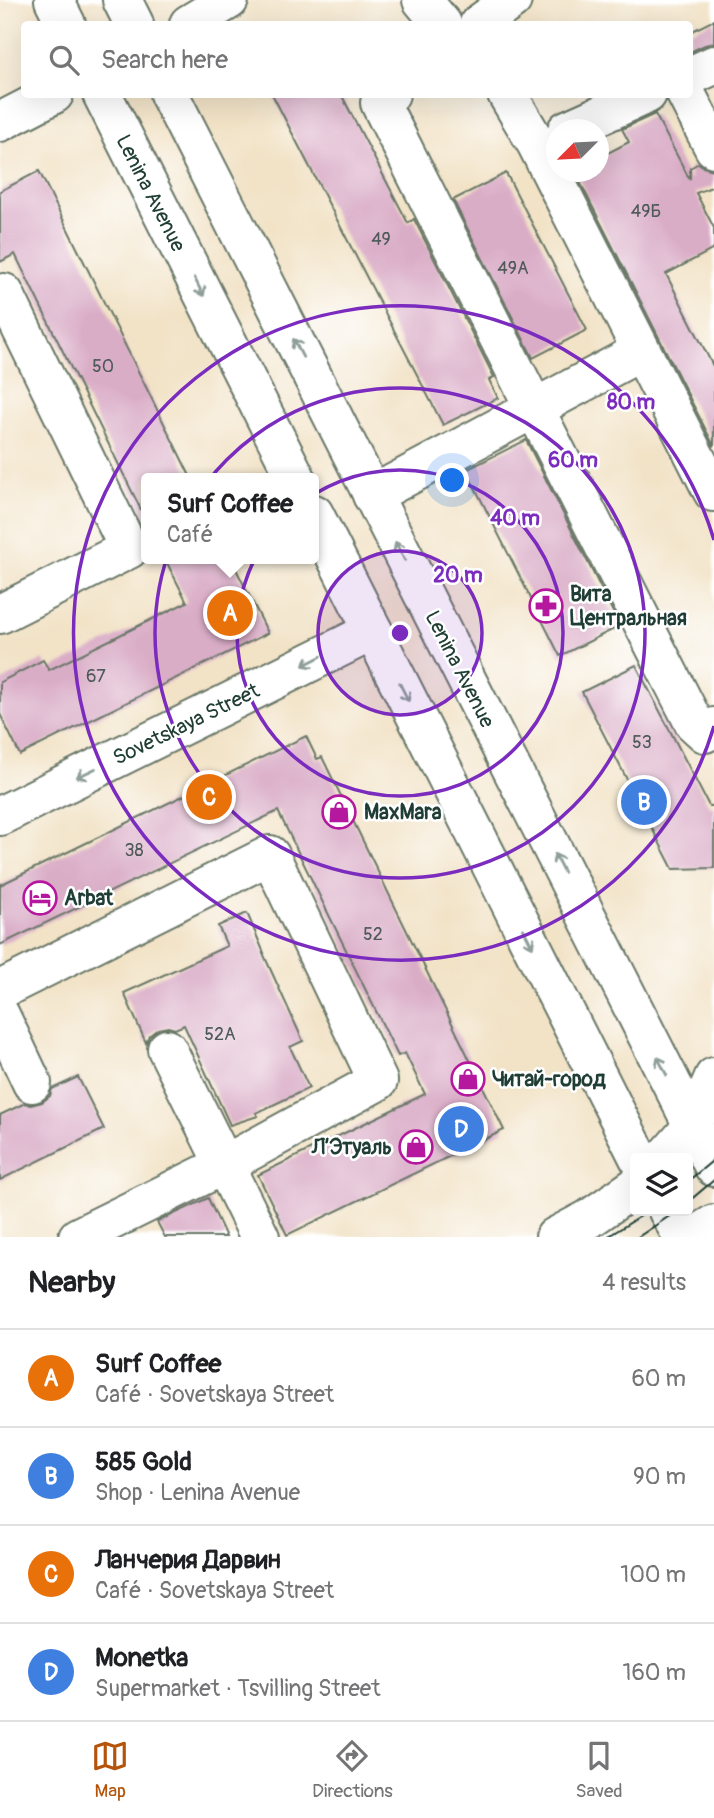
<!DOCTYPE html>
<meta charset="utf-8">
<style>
:root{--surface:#fff;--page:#f6f6f6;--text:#202124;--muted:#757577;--line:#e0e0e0;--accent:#b45309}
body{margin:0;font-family:Pangolin,sans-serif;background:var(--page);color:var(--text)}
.controls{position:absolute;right:21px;bottom:21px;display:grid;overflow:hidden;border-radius:7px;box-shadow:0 7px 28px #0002}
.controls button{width:63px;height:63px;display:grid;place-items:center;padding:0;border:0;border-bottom:2px solid var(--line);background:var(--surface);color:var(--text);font:35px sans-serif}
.compass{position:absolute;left:546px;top:119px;width:63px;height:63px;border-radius:50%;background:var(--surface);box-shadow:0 7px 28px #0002;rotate:246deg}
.you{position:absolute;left:453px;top:481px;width:24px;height:24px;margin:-18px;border:5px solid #fff;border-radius:50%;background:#1a73e8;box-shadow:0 0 0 10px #1a73e833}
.badge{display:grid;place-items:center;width:46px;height:46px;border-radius:50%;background:var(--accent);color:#fff;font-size:23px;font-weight:700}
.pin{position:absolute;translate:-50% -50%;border:4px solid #fff;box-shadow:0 2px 7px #0006}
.popup{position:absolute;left:141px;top:473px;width:178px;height:91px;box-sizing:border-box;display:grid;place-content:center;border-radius:7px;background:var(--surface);filter:drop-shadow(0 2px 5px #0005);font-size:23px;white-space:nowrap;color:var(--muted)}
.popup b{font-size:26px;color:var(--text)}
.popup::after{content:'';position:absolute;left:50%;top:100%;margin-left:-14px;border:14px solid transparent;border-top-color:var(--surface)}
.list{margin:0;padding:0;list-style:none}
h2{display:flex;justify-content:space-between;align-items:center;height:91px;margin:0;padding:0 28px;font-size:30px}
h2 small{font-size:23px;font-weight:400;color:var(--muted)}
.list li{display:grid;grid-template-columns:46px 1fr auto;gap:21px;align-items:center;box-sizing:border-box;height:98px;padding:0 28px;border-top:2px solid var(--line)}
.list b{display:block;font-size:26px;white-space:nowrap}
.list p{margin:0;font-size:23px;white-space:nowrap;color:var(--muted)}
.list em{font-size:23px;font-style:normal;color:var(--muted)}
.icon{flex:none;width:38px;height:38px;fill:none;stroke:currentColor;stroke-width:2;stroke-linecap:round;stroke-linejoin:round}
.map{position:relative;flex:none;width:714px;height:1237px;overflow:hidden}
.search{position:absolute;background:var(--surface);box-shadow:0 7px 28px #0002;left:21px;right:21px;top:21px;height:77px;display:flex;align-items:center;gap:18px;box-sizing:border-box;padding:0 24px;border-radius:7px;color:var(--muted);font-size:26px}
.sheet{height:483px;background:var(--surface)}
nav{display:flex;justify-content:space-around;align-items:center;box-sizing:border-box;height:98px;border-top:2px solid var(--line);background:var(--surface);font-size:19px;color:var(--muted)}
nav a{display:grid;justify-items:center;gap:4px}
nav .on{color:var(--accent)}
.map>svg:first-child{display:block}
</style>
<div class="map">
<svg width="714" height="1237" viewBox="0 0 714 1237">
<rect width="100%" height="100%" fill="#fff"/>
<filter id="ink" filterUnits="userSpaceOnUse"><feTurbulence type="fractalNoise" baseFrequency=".0143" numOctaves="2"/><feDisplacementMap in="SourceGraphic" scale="14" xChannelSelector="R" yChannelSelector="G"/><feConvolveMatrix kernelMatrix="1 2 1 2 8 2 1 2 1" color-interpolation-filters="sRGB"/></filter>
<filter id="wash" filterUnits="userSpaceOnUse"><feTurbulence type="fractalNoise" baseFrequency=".00686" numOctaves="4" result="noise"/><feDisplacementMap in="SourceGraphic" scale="28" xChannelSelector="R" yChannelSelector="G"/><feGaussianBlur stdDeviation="1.57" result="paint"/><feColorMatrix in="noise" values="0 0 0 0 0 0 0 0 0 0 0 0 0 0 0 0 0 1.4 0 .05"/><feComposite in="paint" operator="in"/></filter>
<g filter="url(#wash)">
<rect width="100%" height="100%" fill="#f2e3c7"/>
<g id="blocks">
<g fill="#daadc7">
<path d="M714,20V43L705,45L690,52V32Z"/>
<path d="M272,94H341L408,223L414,219L494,377L489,380L498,398L443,425Z"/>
<path d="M655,114L690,180V168L699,163L703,167L714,170V186L696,193L714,228V249L666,274L714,368V446L575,172H598V158L629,142L622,129Z"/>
<path d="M39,171L191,478H146V520L15,254L0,262V191Z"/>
<path d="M506,173L587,330L533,358L453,200Z"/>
<path d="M526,440L620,626L560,656L466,470Z"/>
<path d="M165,559H231L268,633L20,755L0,714V682L43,660L49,670L187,602Z"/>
<path d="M636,665L709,806H714V868L673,869L582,692Z"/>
<path d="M306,736L317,759L322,757L504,1130L287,1235L258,1175L425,1094L405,1053L398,1056L278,811L0,945V885Z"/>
<path d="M247,913L264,953H263L303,1041L290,1047L309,1088L256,1113L258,1116L230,1125L184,1025L175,1029L168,1027L158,1029L149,1036L146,1043L124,993L227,946L218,926Z"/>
<path d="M78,1077L104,1129L0,1180V1115L25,1103L31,1105L42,1102L50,1096L52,1089Z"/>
<path d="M208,1198L226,1237H165L157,1222Z"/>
</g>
</g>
</g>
<g filter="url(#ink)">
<use href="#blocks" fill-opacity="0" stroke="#697767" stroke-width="2"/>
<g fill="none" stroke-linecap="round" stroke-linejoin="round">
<defs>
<g id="minor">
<path d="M422,0L442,24"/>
<path d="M189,24L229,0"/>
<path d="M479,24L512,0"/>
<path d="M690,76L714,65"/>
<path d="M390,94L380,103L652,641L694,723L705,733L714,727"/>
<path d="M507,94L536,143L713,492"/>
<path d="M686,94L714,148"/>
<path d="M0,122L54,94"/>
<path d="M567,130L647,94"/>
<path d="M0,295L4,293L129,549L0,614"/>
<path d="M372,495L640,352"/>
<path d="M0,816L373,631"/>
<path d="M0,990L270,855L378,1081L224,1165L78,1237"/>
<path d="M0,1015L32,1083"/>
<path d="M167,1049L260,1237"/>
</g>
<g id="major">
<path d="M54,0L66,24"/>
<path d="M122,0L134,24"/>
<path d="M102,94L296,478"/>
<path d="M169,94L714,1167"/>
<path d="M314,514L639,1158"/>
<path d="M665,1158L693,1126L714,1077"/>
<path d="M668,1211L683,1237"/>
<path d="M555,1237L589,1219L635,1187"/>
<path d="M693,1237L714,1224"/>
</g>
</defs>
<use href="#minor" stroke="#697767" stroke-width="42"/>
<use href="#major" stroke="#697767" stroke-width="42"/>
<use href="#minor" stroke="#fff" stroke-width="38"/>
<use href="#major" stroke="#fff" stroke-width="38"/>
<g stroke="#1f3d34" stroke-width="2">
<path d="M688,1181L711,1162L714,1157"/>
<path d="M688,1202L714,1180"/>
<path d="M607,1237L649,1211"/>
<path d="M638,1237L677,1211"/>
</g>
</g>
<defs><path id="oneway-shaft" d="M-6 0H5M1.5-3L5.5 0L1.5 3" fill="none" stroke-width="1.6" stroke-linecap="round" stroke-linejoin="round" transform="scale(1.75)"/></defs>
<g stroke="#8f9e9a">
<use href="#oneway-shaft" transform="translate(199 287) rotate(63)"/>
<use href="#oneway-shaft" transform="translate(298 348) rotate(-117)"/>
<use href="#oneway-shaft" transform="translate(400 551) rotate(-117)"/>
<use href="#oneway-shaft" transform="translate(312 661) rotate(153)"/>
<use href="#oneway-shaft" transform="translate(404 692) rotate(63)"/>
<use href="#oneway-shaft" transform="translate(86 773) rotate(154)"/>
<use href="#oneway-shaft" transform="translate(559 863) rotate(-117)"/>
<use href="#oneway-shaft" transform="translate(528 938) rotate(63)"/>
<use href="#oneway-shaft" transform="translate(662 1066) rotate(-117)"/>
</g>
</g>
<circle cx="400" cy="633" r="82" fill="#7b2cbf" fill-opacity=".12"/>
<g fill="none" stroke="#7b2cbf" stroke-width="3.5">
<circle cx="400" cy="633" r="82"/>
<circle cx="400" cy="633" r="163"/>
<circle cx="400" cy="633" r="245"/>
<path d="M714 726A327 327 0 1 1 714 540"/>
</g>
<defs>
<symbol id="pharmacy-ring" viewBox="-11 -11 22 22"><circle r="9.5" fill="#fff" stroke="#b5179e" stroke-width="1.5"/><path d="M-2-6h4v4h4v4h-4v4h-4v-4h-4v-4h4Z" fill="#b5179e"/></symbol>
<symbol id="shop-ring" viewBox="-11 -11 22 22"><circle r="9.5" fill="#fff" stroke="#b5179e" stroke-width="1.5"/><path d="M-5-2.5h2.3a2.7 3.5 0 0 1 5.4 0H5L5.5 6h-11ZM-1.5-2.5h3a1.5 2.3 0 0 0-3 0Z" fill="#b5179e"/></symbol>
<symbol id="hotel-ring" viewBox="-11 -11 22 22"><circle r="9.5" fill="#fff" stroke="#b5179e" stroke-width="1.5"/><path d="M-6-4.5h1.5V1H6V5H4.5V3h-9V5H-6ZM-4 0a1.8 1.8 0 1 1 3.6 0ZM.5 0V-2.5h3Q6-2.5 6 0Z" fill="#b5179e"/></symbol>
</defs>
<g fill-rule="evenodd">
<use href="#pharmacy-ring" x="527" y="587" width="38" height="38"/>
<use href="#shop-ring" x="320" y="793" width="38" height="38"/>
<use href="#hotel-ring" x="21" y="879" width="38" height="38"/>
<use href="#shop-ring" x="449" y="1060" width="38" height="38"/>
<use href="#shop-ring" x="397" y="1128" width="38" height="38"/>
</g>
<g text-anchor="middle" stroke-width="5" stroke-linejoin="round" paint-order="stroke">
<g font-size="18" fill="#4e5959">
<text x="646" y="217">49Б</text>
<text x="381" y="245">49</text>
<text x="513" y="274">49А</text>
<text x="103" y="372">50</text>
<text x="96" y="682">67</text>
<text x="642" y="748">53</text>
<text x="134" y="856">38</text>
<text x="373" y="940">52</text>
<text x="220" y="1040">52А</text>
</g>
<g font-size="21" fill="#1f3d34" stroke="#fff">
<text transform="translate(151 193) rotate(63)" y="7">Lenina Avenue</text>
<text transform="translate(460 669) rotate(63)" y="7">Lenina Avenue</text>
<text transform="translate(186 724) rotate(-26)" y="7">Sovetskaya Street</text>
</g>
<g font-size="21" font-weight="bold" fill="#1f3d34" stroke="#fff" text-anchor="start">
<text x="570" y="601">Вита<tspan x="570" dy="24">Центральная</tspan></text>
<text x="364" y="819">MaxMara</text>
<text x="64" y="905">Arbat</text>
<text x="492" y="1086">Читай-город</text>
<text x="392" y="1154" text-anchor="end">Л’Этуаль</text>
</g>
</g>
<circle cx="400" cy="633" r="10" fill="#7b2cbf" stroke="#fff" stroke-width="3.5"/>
<g font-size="21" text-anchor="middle" font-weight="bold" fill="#7b2cbf" stroke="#fff" stroke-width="5" stroke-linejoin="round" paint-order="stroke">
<text x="631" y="409">80 m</text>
<text x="573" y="467">60 m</text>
<text x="515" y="525">40 m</text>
<text x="458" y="582">20 m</text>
</g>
</svg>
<div class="controls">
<button><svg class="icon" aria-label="layers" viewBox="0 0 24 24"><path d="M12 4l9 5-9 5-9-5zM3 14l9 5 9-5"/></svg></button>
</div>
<svg class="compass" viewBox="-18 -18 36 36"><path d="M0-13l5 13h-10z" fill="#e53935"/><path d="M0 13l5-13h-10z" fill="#757577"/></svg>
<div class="you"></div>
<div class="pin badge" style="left:230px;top:613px;background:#e8710a">A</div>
<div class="popup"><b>Surf Coffee</b>Café</div>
<div class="pin badge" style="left:644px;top:802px;background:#3f7fe0">B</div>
<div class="pin badge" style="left:209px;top:797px;background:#e8710a">C</div>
<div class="pin badge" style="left:461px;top:1129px;background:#3f7fe0">D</div>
<div class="search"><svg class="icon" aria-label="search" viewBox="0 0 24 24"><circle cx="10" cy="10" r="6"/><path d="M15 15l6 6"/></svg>Search here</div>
</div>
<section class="sheet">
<h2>Nearby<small>4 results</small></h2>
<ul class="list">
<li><span class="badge" style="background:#e8710a">A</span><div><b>Surf Coffee</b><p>Café · Sovetskaya Street</p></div><em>60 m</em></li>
<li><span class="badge" style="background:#3f7fe0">B</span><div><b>585 Gold</b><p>Shop · Lenina Avenue</p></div><em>90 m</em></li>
<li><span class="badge" style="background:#e8710a">C</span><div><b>Ланчерия Дарвин</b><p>Café · Sovetskaya Street</p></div><em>100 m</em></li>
<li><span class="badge" style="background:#3f7fe0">D</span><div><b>Monetka</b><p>Supermarket · Tsvilling Street</p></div><em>160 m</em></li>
</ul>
</section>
<nav>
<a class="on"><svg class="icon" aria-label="map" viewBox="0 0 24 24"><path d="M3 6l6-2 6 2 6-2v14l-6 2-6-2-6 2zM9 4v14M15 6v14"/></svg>Map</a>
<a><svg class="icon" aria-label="directions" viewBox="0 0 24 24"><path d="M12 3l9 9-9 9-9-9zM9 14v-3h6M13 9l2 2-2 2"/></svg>Directions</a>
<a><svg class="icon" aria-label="saved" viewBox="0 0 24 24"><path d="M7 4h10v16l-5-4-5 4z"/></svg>Saved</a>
</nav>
